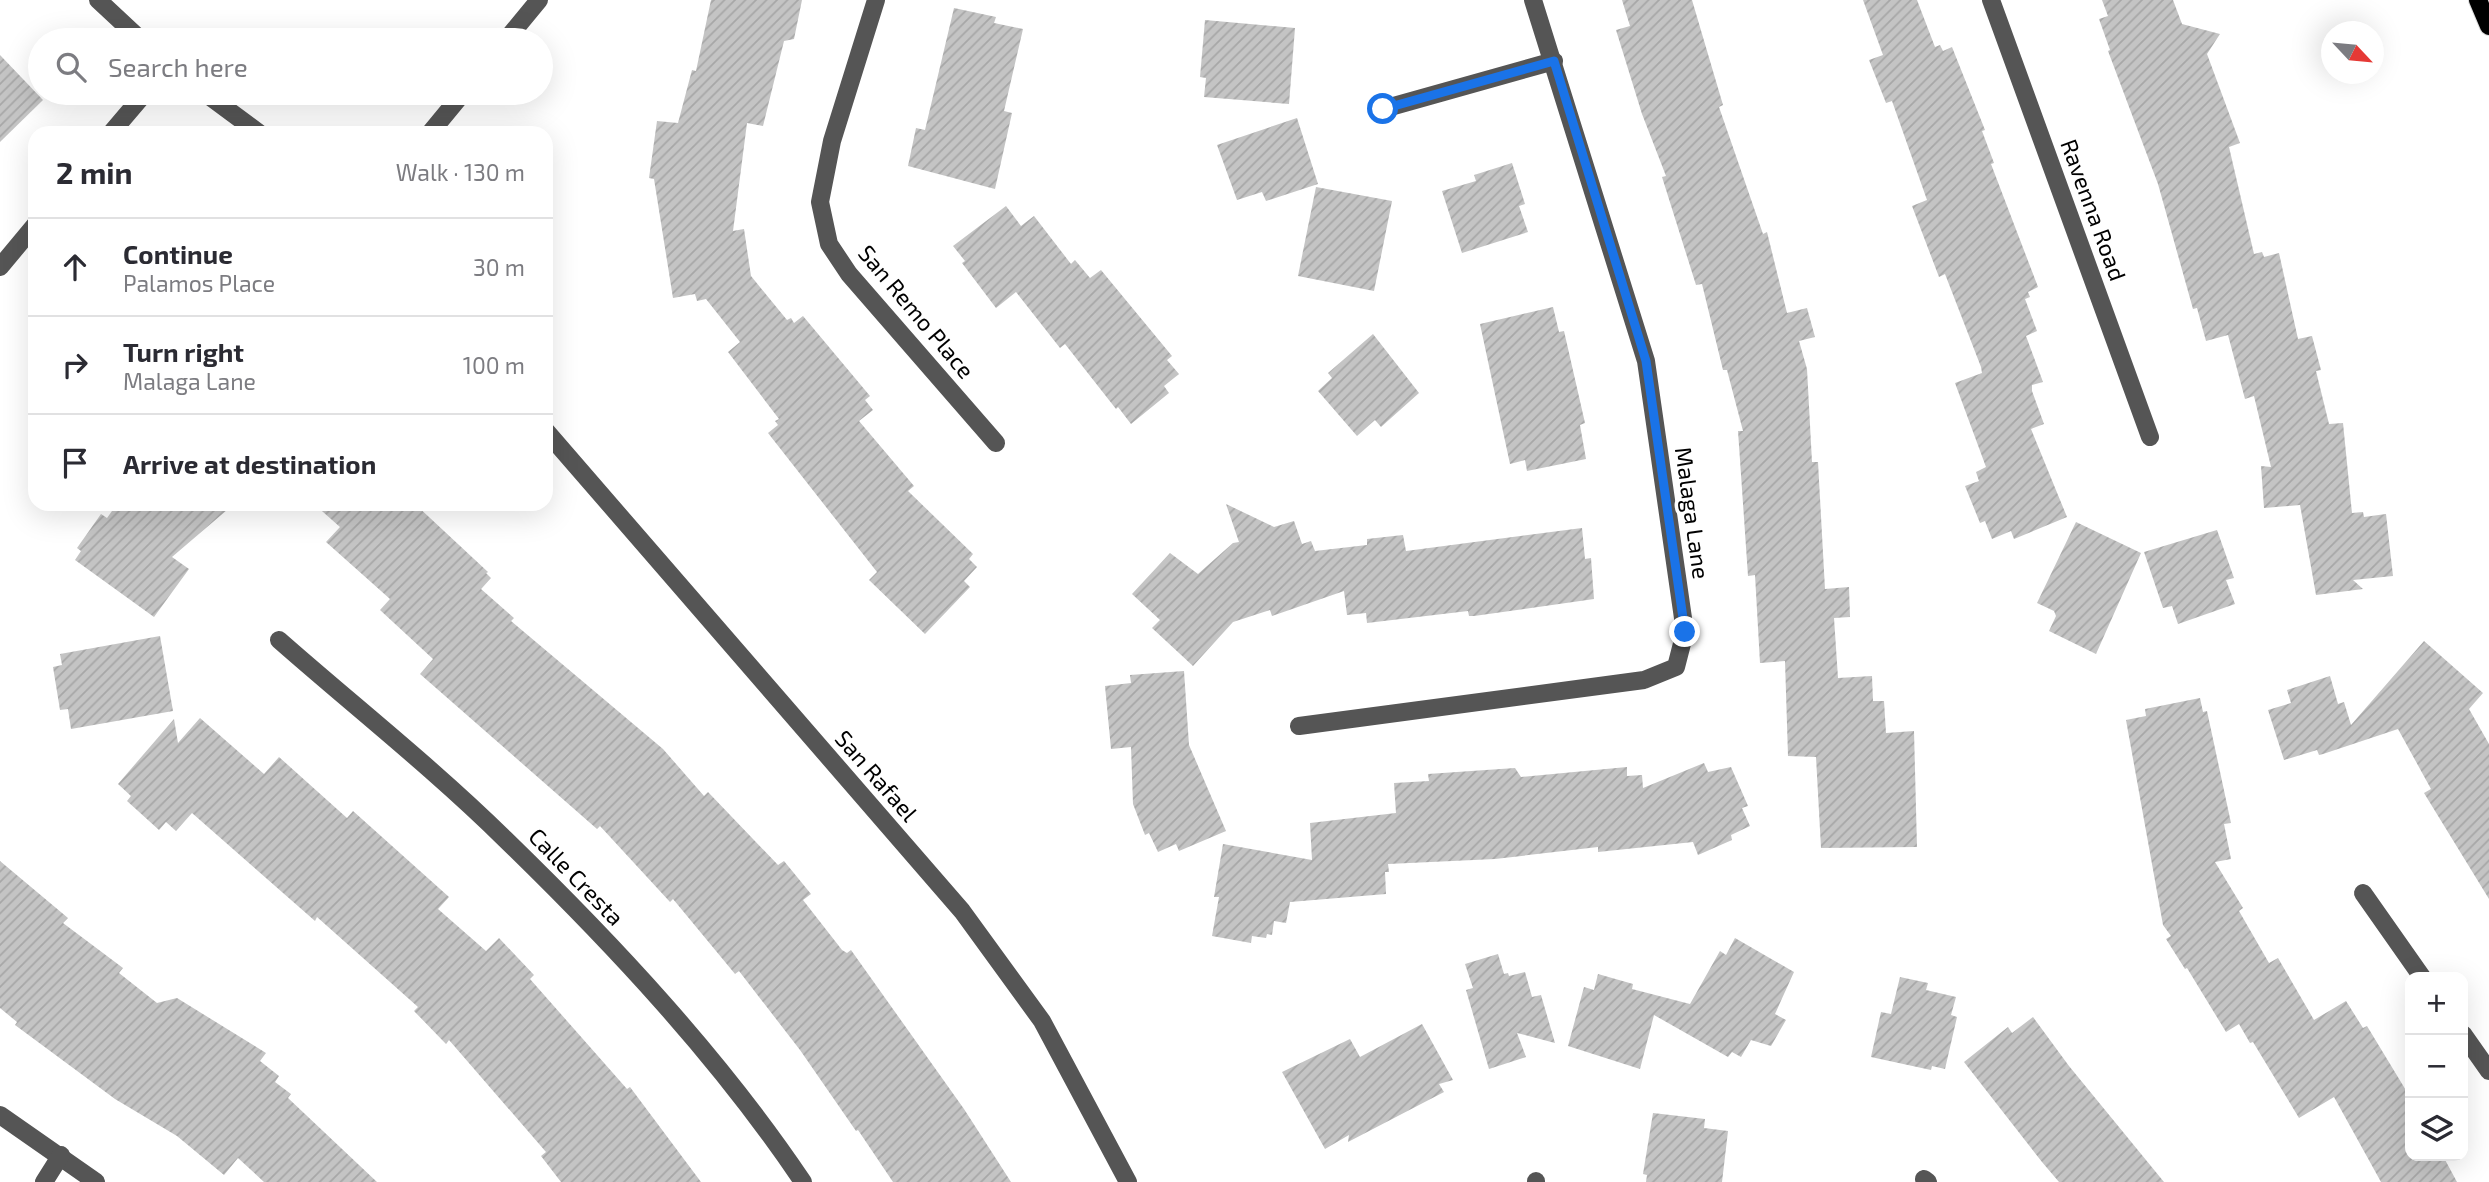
<!DOCTYPE html>
<meta charset="utf-8">
<style>
:root{--surface:#fff;--page:#f2f2f3;--text:#2b2b33;--muted:#7c7c81;--line:#e1e1e2}
body{margin:0;font-family:"Exo 2",sans-serif;background:var(--page);color:var(--text)}
.controls{position:absolute;right:21px;bottom:21px;display:grid;overflow:hidden;border-radius:14px;box-shadow:0 7px 28px #0002}
.controls button{width:63px;height:63px;display:grid;place-items:center;padding:0;border:0;border-bottom:2px solid var(--line);background:var(--surface);color:var(--text);font:35px sans-serif}
.compass{position:absolute;left:2321px;top:21px;width:63px;height:63px;border-radius:50%;background:var(--surface);box-shadow:0 7px 28px #0002;rotate:116deg}
.stop{position:absolute;width:21px;height:21px;margin:-16px;border:5px solid #1a73e8;border-radius:50%;background:#fff}
.stop.end{background:#1a73e8;border-color:#fff;box-shadow:0 2px 7px #0008}
.list{margin:0;padding:0;list-style:none}
h2{display:flex;justify-content:space-between;align-items:center;height:91px;margin:0;padding:0 28px;font-size:30px}
h2 small{font-size:23px;font-weight:400;color:var(--muted)}
.list li{display:grid;grid-template-columns:46px 1fr auto;gap:21px;align-items:center;box-sizing:border-box;height:98px;padding:0 28px;border-top:2px solid var(--line)}
.list b{display:block;font-size:26px;white-space:nowrap}
.list p{margin:0;font-size:23px;white-space:nowrap;color:var(--muted)}
.list em{font-size:23px;font-style:normal;color:var(--muted)}
.icon{flex:none;width:38px;height:38px;fill:none;stroke:currentColor;stroke-width:2;stroke-linecap:round;stroke-linejoin:round}
.map{position:relative;flex:none;width:2489px;height:1182px;overflow:hidden}
.search{position:absolute;background:var(--surface);box-shadow:0 7px 28px #0002;left:28px;top:28px;width:525px;height:77px;display:flex;align-items:center;gap:18px;box-sizing:border-box;padding:0 24px;border-radius:38px;color:var(--muted);font-size:26px}
.panel{position:absolute;background:var(--surface);box-shadow:0 7px 28px #0002;left:28px;top:126px;width:525px;height:385px;border-radius:21px}
.map>svg:first-child{display:block}
</style>
<div class="map">
<svg width="2489" height="1182" viewBox="0 0 2489 1182">
<defs>
<pattern id="building-hatch" width="6" height="6" patternUnits="userSpaceOnUse" patternTransform="scale(1.75)"><rect width="6" height="6" fill="#c4c4c4"/><path d="M-1 1l2-2M0 6l6-6M5 7l2-2" fill="none" stroke="#a7a7a7"/></pattern>
</defs>
<rect width="100%" height="100%" fill="#fff"/>
<g fill="url(#building-hatch)">
<path d="M711,0H802L794,39L784,41L763,126L747,123L733,231L744,229L751,276L787,320L791,318L794,323L803,316L870,396L865,400L873,410L859,421L914,486L908,491L973,554L969,559L977,567L964,581L970,587L925,634L869,580L877,572L768,433L778,425L775,421L779,419L728,352L740,342L706,299L697,301L695,294L673,298L654,179L649,178L657,121L678,123L692,70L696,71Z"/>
<path d="M1622,0H1692L1723,105L1719,107L1763,234L1767,232L1787,313L1807,308L1815,337L1799,341L1807,369L1812,462H1818L1825,589L1849,587L1850,617L1834,618L1838,678L1872,676L1873,701H1884L1886,733L1914,731L1917,847L1821,848L1816,757L1788,756L1785,661L1760,663L1755,575L1748,576L1738,431H1743L1727,370H1723L1702,284L1696,285L1662,177L1666,176L1642,114L1616,30L1630,26Z"/>
<path d="M1863,0H1917L1935,47L1940,45L1943,51L1952,47L1985,130L1982,131L1994,163L1991,164L2038,287L2028,292L2030,297L2025,299L2037,331L2026,336L2043,382L2032,385V391L2044,424L2031,429L2067,517L2014,539L2011,531L1992,539L1985,521L1980,523L1965,486L1979,481L1976,472L1986,467L1955,383L1982,373L1981,367L1945,274L1939,277L1912,206L1927,200L1892,101L1886,103L1869,60L1883,55Z"/>
<path d="M2102,0H2173L2182,24L2220,34L2207,54L2240,143L2229,147L2254,254L2262,252L2264,257L2279,253L2298,339L2312,336L2321,370L2316,371L2329,424L2343,423L2352,513L2363,512L2364,517L2386,514L2393,576L2353,580L2363,589L2316,595L2300,505L2264,508L2261,466L2271,467L2254,396L2245,399L2228,335L2206,341L2197,308L2193,309L2158,184L2108,51L2110,50L2099,19L2108,16Z"/>
<path d="M954,8L996,17L994,23L1023,29L1004,111L1012,113L995,189L908,166L916,128L925,130Z"/>
<path d="M1205,20L1295,28L1289,104L1204,97L1206,78L1200,77Z"/>
<path d="M0,55L43,100L0,142Z"/>
<path d="M1297,118L1318,184L1266,201L1262,192L1237,200L1217,145Z"/>
<path d="M1512,163L1525,204L1519,206L1528,232L1462,253L1442,191L1476,181L1474,175Z"/>
<path d="M1316,187L1392,201L1374,291L1298,276Z"/>
<path d="M1006,206L1021,226L1034,216L1071,264L1075,260L1090,278L1101,270L1172,356L1167,360L1179,374L1164,386L1169,393L1131,424L1118,407L1116,409L1065,344L1060,348L1016,292L996,308L962,263L965,261L953,246Z"/>
<path d="M1553,307L1559,332L1564,331L1585,423L1580,425L1586,459L1527,471L1525,460L1510,464L1480,324Z"/>
<path d="M1373,334L1419,393L1381,427L1375,420L1357,436L1318,391L1332,378L1328,373Z"/>
<path d="M117,504H234L172,557L189,569L154,617L75,560L81,551L77,548L101,514L107,518Z"/>
<path d="M314,504H415L488,572L486,573L491,578L481,589L514,618L511,621L663,749L704,796L708,792L778,865L784,861L811,894L803,900L842,950L847,953L851,950L964,1109L1011,1182H893L858,1130L856,1131L800,1050L739,971L735,974L673,899L670,902L600,826L597,829L420,674L433,659L380,610L390,599L326,542L340,527Z"/>
<path d="M1226,504L1274,527L1294,521L1302,544L1311,541L1315,551L1367,545V539L1403,535L1406,551L1582,528L1585,559L1591,558L1594,599L1474,616H1469L1468,611L1367,623L1366,613L1347,615L1344,591L1272,616L1270,610L1233,622L1193,666L1152,628L1160,620L1132,594L1170,553L1198,574L1233,543L1239,542Z"/>
<path d="M2076,522L2141,553L2096,654L2049,631L2056,616L2054,611L2037,603Z"/>
<path d="M2217,530L2234,578L2226,580L2235,604L2178,624L2172,606L2163,608L2144,552Z"/>
<path d="M160,636L173,711L71,729L68,709L60,710L53,667L62,665L60,654Z"/>
<path d="M2424,641L2483,693L2469,709L2489,744V899L2424,793L2431,789L2398,729L2323,754L2319,755L2317,750L2284,760L2268,710L2291,703L2287,690L2330,676L2338,704L2344,702L2351,725Z"/>
<path d="M1184,671L1189,745L1226,831L1179,851L1176,844L1158,852L1149,833L1145,835L1133,804L1131,747L1111,749L1105,686L1131,683L1130,675Z"/>
<path d="M2200,698L2203,712L2207,711L2231,823L2224,824L2231,859L2215,862L2243,908L2239,911L2269,963L2278,958L2314,1020L2346,1001L2363,1028L2367,1026L2410,1097V1156H2443L2457,1182H2381L2334,1097L2299,1118L2253,1042L2250,1043L2239,1024L2226,1032L2187,968L2185,969L2166,939L2171,936L2163,925L2126,720L2146,716L2145,709Z"/>
<path d="M200,718L264,774L279,757L347,818L353,811L449,897L438,909L486,951L499,938L534,975L530,979L627,1089L630,1087L701,1182H561L541,1156L546,1152L449,1040L446,1044L414,1011L418,1007L317,917L315,921L192,813L176,831L166,822L159,830L127,801L131,796L118,784L174,719L178,743Z"/>
<path d="M1704,763L1708,772L1731,767L1748,806L1742,808L1750,826L1731,835L1732,840L1698,855L1693,842L1598,852V847L1495,859L1388,864L1389,872H1385L1386,894L1290,902L1286,923L1274,921L1272,935L1267,934L1266,938L1252,936L1251,943L1212,936L1219,897H1214L1223,844L1312,860L1310,823L1396,813L1394,783L1429,781L1428,774L1515,768L1521,777L1627,767V776L1642,775L1643,788Z"/>
<path d="M0,861L68,918L63,923L123,968L119,973L157,1003L177,998L266,1053L260,1061L279,1076L275,1082L291,1094L288,1098L377,1182H264L238,1158L224,1175L177,1136L115,1099L15,1025L17,1022L0,1008Z"/>
<path d="M1735,938L1794,972L1775,1014L1786,1020L1771,1046L1751,1040L1741,1057L1732,1052L1728,1057L1654,1015L1640,1069L1568,1046L1584,987L1594,990L1598,974L1633,984L1632,989L1690,1004L1720,951L1726,955Z"/>
<path d="M1498,954L1504,974L1508,973L1509,976L1525,972L1532,997L1541,995L1555,1043L1517,1033L1526,1057L1489,1069L1466,990L1473,988L1465,964Z"/>
<path d="M1900,977L1928,983L1926,990L1956,997L1951,1015L1957,1017L1945,1069L1932,1066L1931,1070L1871,1057L1881,1012L1891,1014Z"/>
<path d="M2033,1017L2069,1066L2164,1182H2059L2042,1162L1964,1062L2008,1027L2012,1033Z"/>
<path d="M1422,1024L1453,1080L1439,1084L1444,1092L1348,1142L1349,1135L1325,1149L1282,1072L1350,1039L1360,1057Z"/>
<path d="M1653,1113L1705,1119L1704,1128L1728,1131L1722,1182H1646L1647,1175L1643,1174Z"/>
</g>
<g fill="none" stroke-linecap="round" stroke-linejoin="round">
<defs>
<path id="major" d="M2478,0L2489,26"/>
</defs>
<use href="#major" stroke="#dbdbdb" stroke-width="20"/>
<g stroke="#555" stroke-width="18">
<path d="M98,0L141,40"/>
<path d="M876,0L832,141L820,202L829,244L849,274L996,443"/>
<path d="M1991,0L2150,437"/>
<path d="M506,40L539,0"/>
<path d="M205,93L259,133"/>
<path d="M1383,109L1554,61"/>
<path d="M111,133L145,93"/>
<path d="M430,133L463,93"/>
<path d="M0,267L35,225"/>
<path d="M546,431L962,911L1042,1021L1128,1182"/>
<path d="M279,640C354,706 434,769 505,839C613,944 719,1057 803,1182"/>
<path d="M1299,726L1644,680L1676,667L1685,632L1646,361L1533,0"/>
<path d="M2363,893L2422,977"/>
<path d="M2463,1034L2489,1071"/>
<path d="M0,1115L96,1182"/>
<path d="M1924,1179L1928,1182"/>
<path d="M44,1182L61,1155"/>
<path d="M1536,1182V1181"/>
</g>
<use href="#major" stroke="#000" stroke-width="18"/>
</g>
<g fill="none" stroke-linecap="round" stroke-linejoin="round">
<path stroke="#1a73e8" stroke-width="9" d="M1383,109L1554,61L1646,361L1685,632"/>
</g>
<g text-anchor="middle" stroke-width="7" stroke-linejoin="round" paint-order="stroke">
<g font-size="23" fill="#000" stroke="#fff">
<text transform="translate(2093 210) rotate(70)" y="8">Ravenna Road</text>
<text transform="translate(916 312) rotate(50)" y="8">San Remo Place</text>
<text transform="translate(1692 513) rotate(82)" y="8">Malaga Lane</text>
<text transform="translate(876 776) rotate(49)" y="8">San Rafael</text>
<text transform="translate(576 877) rotate(46)" y="8">Calle Cresta</text>
</g>
</g>
</svg>
<div class="controls">
<button>+</button>
<button>−</button>
<button><svg class="icon" aria-label="layers" viewBox="0 0 24 24"><path d="M12 4l9 5-9 5-9-5zM3 14l9 5 9-5"/></svg></button>
</div>
<svg class="compass" viewBox="-18 -18 36 36"><path d="M0-13l5 13h-10z" fill="#e53935"/><path d="M0 13l5-13h-10z" fill="#7c7c81"/></svg>
<div class="stop" style="left:1383px;top:109px"></div>
<div class="stop end" style="left:1685px;top:632px"></div>
<div class="search"><svg class="icon" aria-label="search" viewBox="0 0 24 24"><circle cx="10" cy="10" r="6"/><path d="M15 15l6 6"/></svg>Search here</div>
<section class="panel">
<h2>2 min<small>Walk · 130 m</small></h2>
<ul class="list">
<li><svg class="icon" aria-label="ahead" viewBox="0 0 24 24"><path d="M12 20V5M6 11l6-6 6 6"/></svg><div><b>Continue</b><p>Palamos Place</p></div><em>30 m</em></li>
<li><svg class="icon" aria-label="right" viewBox="0 0 24 24"><path d="M7 20v-9h11M14 6l5 5-5 5"/></svg><div><b>Turn right</b><p>Malaga Lane</p></div><em>100 m</em></li>
<li><svg class="icon" aria-label="arrive" viewBox="0 0 24 24"><path d="M6 21V4h12l-3 4 3 4H6"/></svg><div><b>Arrive at destination</b></div></li>
</ul>
</section>
</div>
